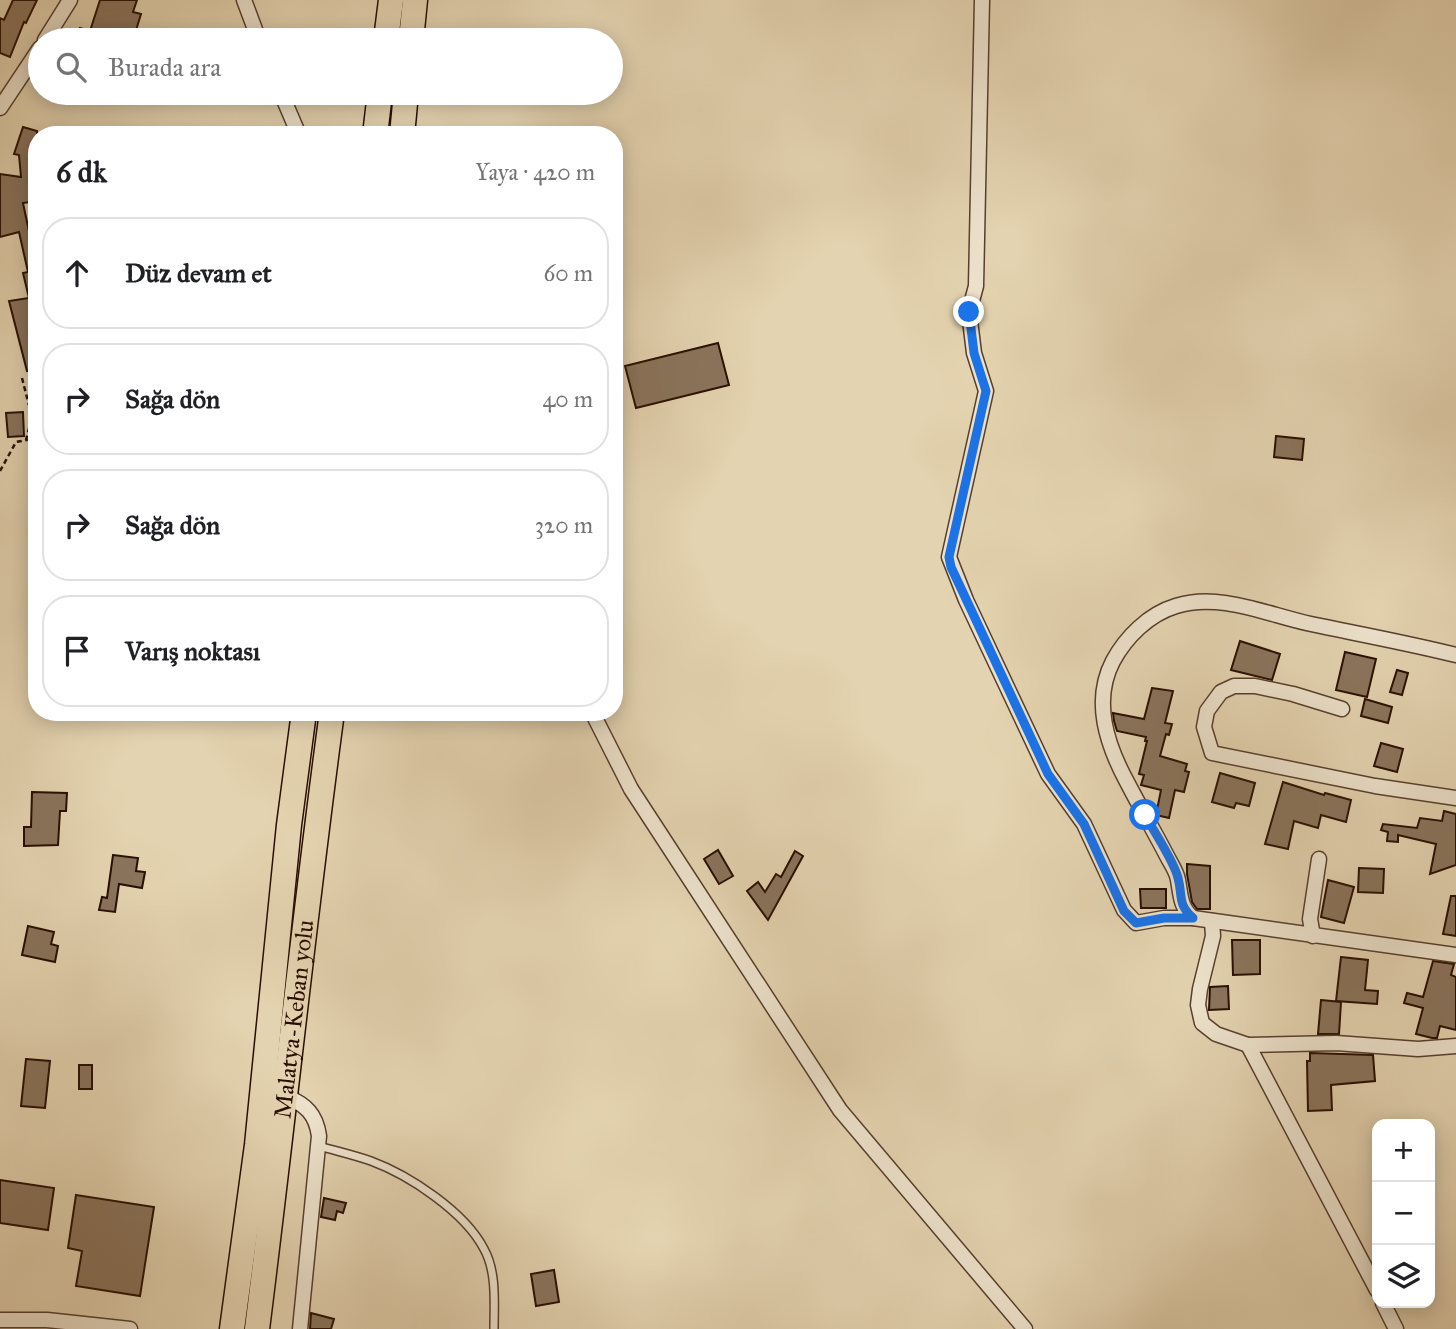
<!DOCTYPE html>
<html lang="tr">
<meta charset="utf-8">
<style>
:root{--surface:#fff;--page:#f2f2f2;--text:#202124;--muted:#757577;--line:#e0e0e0}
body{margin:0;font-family:"IM FELL Great Primer",serif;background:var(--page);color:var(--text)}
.controls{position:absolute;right:21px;bottom:21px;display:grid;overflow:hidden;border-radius:14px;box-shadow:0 4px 18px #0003}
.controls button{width:63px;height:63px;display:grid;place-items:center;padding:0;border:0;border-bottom:2px solid var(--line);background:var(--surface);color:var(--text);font:35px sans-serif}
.stop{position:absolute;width:21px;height:21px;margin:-16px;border:5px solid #1a73e8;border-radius:50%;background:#fff}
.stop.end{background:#1a73e8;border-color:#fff;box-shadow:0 2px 7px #0008}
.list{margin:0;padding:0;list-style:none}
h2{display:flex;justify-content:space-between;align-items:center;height:91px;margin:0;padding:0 28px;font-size:30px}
h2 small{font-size:23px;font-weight:400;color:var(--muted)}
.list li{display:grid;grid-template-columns:46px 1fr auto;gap:21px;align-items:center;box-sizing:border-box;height:112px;margin:0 14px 14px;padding:0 14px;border:2px solid var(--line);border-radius:28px}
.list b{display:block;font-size:26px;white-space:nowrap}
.list em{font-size:23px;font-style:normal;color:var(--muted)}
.icon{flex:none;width:38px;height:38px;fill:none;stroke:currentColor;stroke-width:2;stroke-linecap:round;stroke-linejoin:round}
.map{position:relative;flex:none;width:1456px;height:1329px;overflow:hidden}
.search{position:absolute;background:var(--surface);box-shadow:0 4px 18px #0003;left:28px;top:28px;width:595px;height:77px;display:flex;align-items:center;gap:18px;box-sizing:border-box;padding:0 24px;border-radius:38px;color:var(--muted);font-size:26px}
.panel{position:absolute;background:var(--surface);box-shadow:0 4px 18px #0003;left:28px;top:126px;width:595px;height:595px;border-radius:28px}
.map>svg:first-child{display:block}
</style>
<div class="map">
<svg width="1456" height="1329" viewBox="0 0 1456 1329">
<rect width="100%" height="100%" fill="#e4d3b0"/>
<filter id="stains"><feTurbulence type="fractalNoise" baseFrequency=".00286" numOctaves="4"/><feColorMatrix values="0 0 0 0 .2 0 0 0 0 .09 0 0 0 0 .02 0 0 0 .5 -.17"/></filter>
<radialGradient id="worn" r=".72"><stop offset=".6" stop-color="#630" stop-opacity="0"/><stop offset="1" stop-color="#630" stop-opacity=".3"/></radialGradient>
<g fill="#8a745c" stroke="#280e01" stroke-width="2">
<path d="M13,0H37L26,23L24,22L10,57L0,53V18L4,20Z"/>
<path d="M100,0H137L133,12L141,14L133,40L106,33V36L111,37V40H77L80,28L90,31Z"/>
<path d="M23,127L37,131V201L23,203L30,236L37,235V369L27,371L9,301L29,298L23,273L28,272L19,232L0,237V174L21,177L19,155L14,154Z"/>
<path d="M718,343L729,385L636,408L625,366Z"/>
<path d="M23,412L24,436L8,437L6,413Z"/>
<path d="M1276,436L1304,439L1302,460L1274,457Z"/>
<path d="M1240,641L1280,654L1272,680L1231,670Z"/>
<path d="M1345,652L1376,659L1367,697L1336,690Z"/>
<path d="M1397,670L1408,673L1402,695L1390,692Z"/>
<path d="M1152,688L1173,691L1165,723L1172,724L1169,735L1166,734L1160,756L1187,764L1185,771L1189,772L1184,792L1175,790L1169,818L1156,815L1161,790L1141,785L1144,775L1139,774L1147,741H1145L1146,737L1117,731L1114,721L1113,713L1144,719Z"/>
<path d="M1365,699L1392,707L1388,723L1361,716Z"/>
<path d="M1381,743L1403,749L1397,772L1374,766Z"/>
<path d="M1220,773L1255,783L1249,806L1236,803L1234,808L1212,802Z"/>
<path d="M1283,782L1324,795L1325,793L1351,800L1346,822L1321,815L1318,828L1294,821L1288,849L1265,844Z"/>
<path d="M32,792L67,793L66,811H60L58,845L24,846V827H31Z"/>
<path d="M1444,811L1456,814V865L1430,874L1436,844L1398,835V842L1387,841L1388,832L1381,830L1383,824L1417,828L1420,818L1442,821Z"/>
<path d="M718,850L733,876L719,884L704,859Z"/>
<path d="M795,851L803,856L768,920L747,891L758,882L765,892L776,874L781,877Z"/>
<path d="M113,855L138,858L136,871L145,872L142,888L119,884L115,912L99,910L102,897L107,898Z"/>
<path d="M1187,864L1210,866V909H1197L1192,902L1187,874Z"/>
<path d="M1359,868L1384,869L1383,893L1358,892Z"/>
<path d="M1328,880L1354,887L1344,923L1321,917Z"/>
<path d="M1140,889H1166V908H1141Z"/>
<path d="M1451,896H1456V936L1443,934Z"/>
<path d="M28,926L54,932L51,944L58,946L55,962L22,955Z"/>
<path d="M1232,940H1260V974L1233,975Z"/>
<path d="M1341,957L1368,960L1365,990L1378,991L1377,1004L1336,1001Z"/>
<path d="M1433,961L1454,964L1451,975L1456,977V1030L1440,1026L1437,1038H1432L1416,1034L1423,1008L1404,1003L1407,993L1423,997Z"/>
<path d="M1228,986L1229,1009L1209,1010L1210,987Z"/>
<path d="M1321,1000L1341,1002L1339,1034H1318Z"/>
<path d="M1310,1053L1373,1055L1375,1081L1331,1085L1332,1110L1308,1111L1307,1061H1310Z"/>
<path d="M26,1059L50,1061L45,1108L21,1106Z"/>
<rect x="79" y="1065" width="13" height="24"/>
<path d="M0,1180L54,1188L48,1230L0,1223Z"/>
<path d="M76,1195L154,1207L140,1296L76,1286L82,1251L68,1248Z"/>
<path d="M324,1198L346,1203L343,1213L337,1211L335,1220L321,1217Z"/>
<path d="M554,1270L559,1302L536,1306L531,1274Z"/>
<path d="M311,1313L334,1319L331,1329H310Z"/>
</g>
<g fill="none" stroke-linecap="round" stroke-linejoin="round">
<defs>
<path id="lane" d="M319,1146C336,1151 354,1155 371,1161C409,1175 465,1212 484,1249C497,1272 494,1304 494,1329"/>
<g id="street">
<path d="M244,0L259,40"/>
<path d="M982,0L976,286L969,312L974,353L986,391L949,557L966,600L1048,774L1084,824L1124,910L1136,923L1164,918H1193L1456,955"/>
<path d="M45,40L70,0"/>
<path d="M281,93L299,135"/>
<path d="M0,108L40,48"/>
<path d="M1342,709L1293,694L1255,686H1234L1221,692L1207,711L1204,727L1212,753L1375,786L1456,798"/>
<path d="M592,712L631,789L840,1110L1025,1329"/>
<path d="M1193,918C1180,907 1181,896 1178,880C1177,872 1171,864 1167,856C1154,831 1140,807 1127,782C1107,745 1092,701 1113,661C1126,637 1149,614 1176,606C1220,592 1268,615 1311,624C1359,634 1408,643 1456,655"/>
<path d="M1212,921L1213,936L1200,989L1198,1005L1202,1023L1216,1034L1248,1045L1336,1043L1418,1049L1456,1046"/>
<path d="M1313,936L1310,919L1319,859"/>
<path d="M1248,1045L1377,1290"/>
<path d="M286,1096C306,1105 316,1114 319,1136L300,1329"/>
<path d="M1383,1303L1396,1329"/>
<path d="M0,1320H47L130,1329"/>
</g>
<g id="highway">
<path d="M386,40L391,0"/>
<path d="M411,40L415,0"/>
<path d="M375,135L380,93"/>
<path d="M402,135L406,93"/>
<path d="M232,1329L257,1145L289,825L304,712"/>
<path id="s1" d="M257,1329C283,1123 304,918 332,712"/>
</g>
</defs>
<use href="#lane" stroke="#573f2d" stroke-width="10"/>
<use href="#street" stroke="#573f2d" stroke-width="17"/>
<use href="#highway" stroke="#280e01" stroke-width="27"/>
<g stroke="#280e01" stroke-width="2.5" stroke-dasharray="5 3.5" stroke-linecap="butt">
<path d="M22,378L32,417L26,440"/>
<path d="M0,471L16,442L37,438"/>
</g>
<use href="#lane" stroke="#ede2cc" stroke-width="7"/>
<use href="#street" stroke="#ede2cc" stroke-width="14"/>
<use href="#highway" stroke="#e4d3b0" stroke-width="24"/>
</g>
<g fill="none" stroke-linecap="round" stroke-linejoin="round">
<path stroke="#1a73e8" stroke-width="9" d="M969,312L974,353L986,391L949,557L951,567L1048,774L1084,824L1124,911L1136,923L1164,918H1193C1177,904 1183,896 1178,878C1174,861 1154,832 1145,815"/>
</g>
<g text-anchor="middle" stroke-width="6" stroke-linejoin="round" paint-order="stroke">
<g font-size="24" fill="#280e01" stroke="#ede2cc">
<text dy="8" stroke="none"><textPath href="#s1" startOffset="312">Malatya-Keban yolu</textPath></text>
</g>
</g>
<rect width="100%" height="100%" filter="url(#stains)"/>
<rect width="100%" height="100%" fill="url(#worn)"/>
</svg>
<div class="controls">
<button>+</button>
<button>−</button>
<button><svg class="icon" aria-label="layers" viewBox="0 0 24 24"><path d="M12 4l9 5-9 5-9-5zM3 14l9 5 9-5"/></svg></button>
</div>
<div class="stop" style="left:1145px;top:815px"></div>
<div class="stop end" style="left:969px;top:312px"></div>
<div class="search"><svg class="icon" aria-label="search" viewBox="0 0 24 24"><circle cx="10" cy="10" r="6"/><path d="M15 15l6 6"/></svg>Burada ara</div>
<section class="panel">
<h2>6 dk<small>Yaya · 420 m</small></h2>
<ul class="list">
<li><svg class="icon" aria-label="ahead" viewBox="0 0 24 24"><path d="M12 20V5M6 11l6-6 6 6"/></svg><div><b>Düz devam et</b></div><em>60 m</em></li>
<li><svg class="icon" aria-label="right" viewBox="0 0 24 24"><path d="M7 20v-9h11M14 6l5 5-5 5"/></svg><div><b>Sağa dön</b></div><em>40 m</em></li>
<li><svg class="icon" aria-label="right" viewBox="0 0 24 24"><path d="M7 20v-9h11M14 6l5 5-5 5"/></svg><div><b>Sağa dön</b></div><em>320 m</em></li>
<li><svg class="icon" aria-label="arrive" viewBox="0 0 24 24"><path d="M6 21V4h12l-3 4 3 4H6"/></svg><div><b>Varış noktası</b></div></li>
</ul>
</section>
</div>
